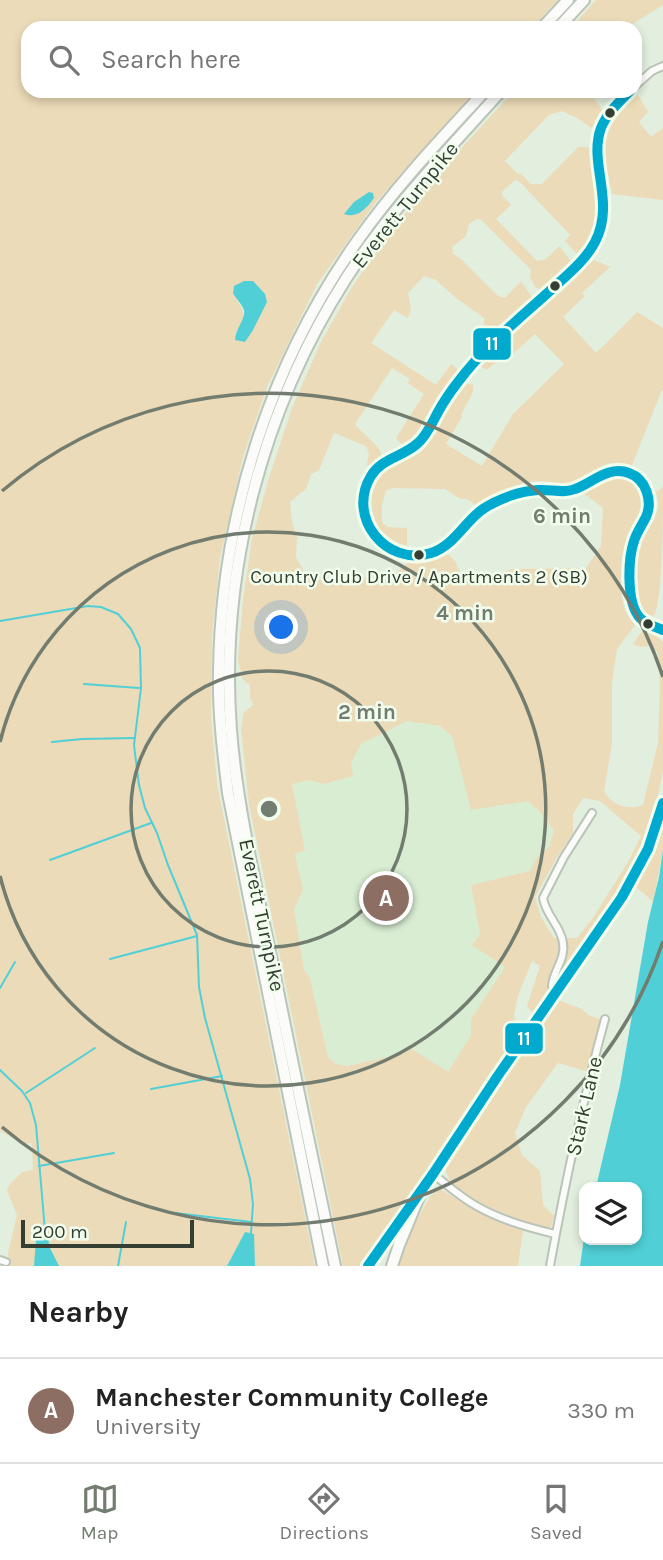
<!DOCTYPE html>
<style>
:root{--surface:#fff;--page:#f2f2f2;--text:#222;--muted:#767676;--line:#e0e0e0;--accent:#727c6f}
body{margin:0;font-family:Karla,sans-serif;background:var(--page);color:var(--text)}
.controls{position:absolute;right:21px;bottom:21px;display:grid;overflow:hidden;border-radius:14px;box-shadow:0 4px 10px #0003}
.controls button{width:63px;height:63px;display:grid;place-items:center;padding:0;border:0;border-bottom:2px solid var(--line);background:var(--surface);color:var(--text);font:35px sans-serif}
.scale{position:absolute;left:21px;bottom:18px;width:173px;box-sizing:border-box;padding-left:7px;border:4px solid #353e33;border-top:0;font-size:19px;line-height:24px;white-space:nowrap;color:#353e33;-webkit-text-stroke:5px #f1feed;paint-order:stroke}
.you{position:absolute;left:282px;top:628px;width:24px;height:24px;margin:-18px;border:5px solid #fff;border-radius:50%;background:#1a73e8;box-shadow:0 0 0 10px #1a73e833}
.badge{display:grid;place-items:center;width:46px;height:46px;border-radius:50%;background:var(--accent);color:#fff;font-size:23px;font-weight:700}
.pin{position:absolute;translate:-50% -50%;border:4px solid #fff;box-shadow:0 2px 7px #0006}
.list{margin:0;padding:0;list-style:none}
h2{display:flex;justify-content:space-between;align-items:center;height:91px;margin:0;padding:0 28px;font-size:30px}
h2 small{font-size:23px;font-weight:400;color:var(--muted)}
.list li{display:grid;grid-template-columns:46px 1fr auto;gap:21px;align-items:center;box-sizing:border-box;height:105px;padding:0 28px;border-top:2px solid var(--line)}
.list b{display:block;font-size:26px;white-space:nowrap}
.list p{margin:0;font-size:23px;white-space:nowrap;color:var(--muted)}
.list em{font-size:23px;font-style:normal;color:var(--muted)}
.icon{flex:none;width:38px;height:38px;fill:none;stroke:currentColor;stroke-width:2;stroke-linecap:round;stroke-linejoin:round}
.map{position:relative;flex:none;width:663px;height:1266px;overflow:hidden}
.search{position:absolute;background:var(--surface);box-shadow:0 4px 10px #0003;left:21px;right:21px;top:21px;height:77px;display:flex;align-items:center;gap:18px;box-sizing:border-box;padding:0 24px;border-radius:21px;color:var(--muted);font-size:26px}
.sheet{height:196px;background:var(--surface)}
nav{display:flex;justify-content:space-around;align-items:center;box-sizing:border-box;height:98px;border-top:2px solid var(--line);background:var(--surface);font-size:19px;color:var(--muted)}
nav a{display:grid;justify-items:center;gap:4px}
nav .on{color:var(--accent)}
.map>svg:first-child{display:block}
</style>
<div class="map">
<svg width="663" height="1266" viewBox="0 0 663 1266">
<rect width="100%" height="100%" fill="#e2eede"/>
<path fill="#d9edd3" d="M407,721L440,726L452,736L458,757L528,801L539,811L554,830L549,847L535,860L530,871L471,885L480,934L505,967L471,1019V1035L448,1073L410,1048L402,1054L346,1066L336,1064L328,1057L310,978L304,970L293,908L303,890L295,854L292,784L309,780L324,784L351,763L361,744Z"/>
<g fill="#ecdbb8" fill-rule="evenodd">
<path d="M0,0H558L532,28H28V91H475L376,202L317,284L267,387L243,457L220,558L212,635L211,716L217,784L315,1266H9L8,1253L17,1215L7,1190L10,1184L22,1172L33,1170L32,1143L23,1144L0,1131ZM236,299L267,302L235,335C243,318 248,315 236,299Z"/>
<path d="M596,0H663V5L626,28H571Z"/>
<path d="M514,91H587L599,105L603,112L593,127L591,128L577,118L562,111L549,115L505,161L518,174L520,173L531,184H542L578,147H589L597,215L591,238L581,252L576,253L565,241L570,235L520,182L515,180L502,192V195L511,205L496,219L537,261L546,259L559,246L571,261L540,289L536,288L530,277L531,270L481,220L477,219L469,224L466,236L452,247L453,254L460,258L498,296L505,298L521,281L532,297L496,331H490L484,325V318L456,298L436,280L424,276L408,293L411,310L408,318L394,310L371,343L436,385L451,364L458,369L437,398L416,434L411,439L401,444L396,438L424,394L408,383L410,379L392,368L355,424C363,435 377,442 382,455L371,466L367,465L369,453L366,446L334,433L319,470L311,474L306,489L290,502L292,522L297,538L296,557L304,572L310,580L337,579L344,580L394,574L409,562L427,561L448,554L455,561L463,579L478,580L512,569L586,568L601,546L603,508L582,492C598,483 617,466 634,484C640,489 643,495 643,503C643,514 634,522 629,532C621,550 617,593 626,612C628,616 632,621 635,625L617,649L612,683V744L604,791C611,805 629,811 643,805L658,743L660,684L657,651L650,646L640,647L633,644L642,631L655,635L663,642V771C650,844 616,901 574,961C561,978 549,997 535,1013L532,1012L527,1006L540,966L532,961L518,996L514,1015L518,1038L362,1266H343L249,804L241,728L244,712L253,705L250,697V685L243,680L238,660L243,601L252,539L269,478L292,408L321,342L352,287L389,234L435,177ZM407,721L440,726L452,736L471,810L528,801L539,811L554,830L549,847L535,860L530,871L471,885L480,934L472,945L505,967L471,1019V1035L448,1072L410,1048L402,1054L347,1066L336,1064L328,1057L310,978L304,970L294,909L303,890L295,854L305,850L292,784L309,780L324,784L353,776L351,763L361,744ZM583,798L600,801L641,836L628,862L593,918L577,938H554L541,917L535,897L556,859L573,833V814Z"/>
<path d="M637,93L648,112L639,122L651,137L663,128V200L612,194C609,177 601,148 607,133C612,118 627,105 637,93Z"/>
<path d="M594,260L610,267L582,293L585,296L563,317L596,353L637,312L663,328V390L661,392L632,465C602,456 595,475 570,483C559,486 548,480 537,481C516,483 492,494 475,505L469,500L459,498L445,489L392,488L386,491L382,504V522L387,527L407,528V546C372,536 357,498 385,471C395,460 411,461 422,451C431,442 436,429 442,419C450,407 458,395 466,383L473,385V392L461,415L462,417L446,444L482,466L513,414L564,364L535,334L506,360L501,359L486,370L479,365L531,313Z"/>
<path d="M663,487C663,512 663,601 654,616C647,615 644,614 641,608C637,602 636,561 637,553C640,536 655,524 658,508C659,503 657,497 656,492Z"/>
<path d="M663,818V850L653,902L641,891L634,886L651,854Z"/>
<path d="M558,1000L582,1009L588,1015L602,1020L589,1072L558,1063L526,1107L515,1133L522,1155L540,1171L543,1205L554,1216L551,1227L549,1229C524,1221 442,1197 446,1165Z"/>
<path d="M440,1189L473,1209L523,1231L518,1266H399L411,1230L431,1195Z"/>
</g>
<g fill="#50d0d6">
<path d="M369,192L373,193L374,198C367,208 357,219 344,214L354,202Z"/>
<path d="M244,281H253L265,294L267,302L253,330L245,342L235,340C235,330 246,318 244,310C242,304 236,299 233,293L234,286Z"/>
<path d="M663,850V1266H580L584,1238V1240H637V1187H596L620,1085L648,922L659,877Z"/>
<path d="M39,1229L48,1231L49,1246L59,1266H34L36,1240Z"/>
<path d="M245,1232L254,1234L255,1266H227Z"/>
</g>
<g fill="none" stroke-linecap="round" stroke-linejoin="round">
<g stroke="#50d0d6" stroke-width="2">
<path d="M0,621L88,606L101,607L118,614L131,629L140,648L141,688L134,745L139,785L145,808L157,833L168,865L197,935L199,987L205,1018L250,1179L253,1204L251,1233"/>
<path d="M84,684L139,688"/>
<path d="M52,742L82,739L135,738"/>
<path d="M50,860L151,823"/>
<path d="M110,959L197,936"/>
<path d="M0,988L15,962"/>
<path d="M0,1070L22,1091L30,1103L36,1125L45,1231"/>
<path d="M151,1089L222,1076"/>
<path d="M26,1093L95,1048"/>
<path d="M39,1166L114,1153"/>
<path d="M175,1213L251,1222"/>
<path d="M118,1266L126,1222"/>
</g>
<defs>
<g id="street">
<path d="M635,86L652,71L663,66"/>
<path d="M630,91C620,102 606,114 601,128C596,140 598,152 599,165C603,190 608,219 595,242C586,259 569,272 556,285C520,319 484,345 455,386C447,396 441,406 435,417C430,426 425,437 417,444C400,459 380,455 368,481C347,521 389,566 431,553C454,545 464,521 483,509C496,501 524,491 538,490C551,490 562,494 575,489C592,482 609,465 629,473C646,480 653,501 646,517C642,525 637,532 634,541C629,556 628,600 637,614C642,623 653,626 663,630"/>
<path d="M557,992L552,986C553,971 566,959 563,943C561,926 546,916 543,898L564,857L592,813"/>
<path d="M433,1174C446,1184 458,1195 473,1204C498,1219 526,1227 555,1234"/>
<path d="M0,1260L6,1262"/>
<path d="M550,1266C565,1183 583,1100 605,1019"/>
</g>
<path id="secondary" d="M368,1266L433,1174L497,1077L565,981L622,897L648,849L663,803"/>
<g id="highway">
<path d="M542,28L568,0"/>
<path d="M558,28L584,0"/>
<path d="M323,1266L228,793C223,752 218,712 219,671C221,518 269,365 358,240C396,186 441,139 485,91"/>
<path d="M335,1266C314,1165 292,1063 272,961C256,885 237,808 231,730C219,573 262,409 347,277C391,209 447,151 501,91"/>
<path d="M392,1266L399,1245L423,1187"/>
</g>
</defs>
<use href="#street" stroke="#bbc4b8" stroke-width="10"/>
<use href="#secondary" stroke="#bbc4b8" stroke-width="12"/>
<use href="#highway" stroke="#bbc4b8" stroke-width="14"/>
<use href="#street" stroke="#fbfcfa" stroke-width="6"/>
<use href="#secondary" stroke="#fbfcfa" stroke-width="9"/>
<use href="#highway" stroke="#fbfcfa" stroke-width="10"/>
<defs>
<g id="bus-1">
<path d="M630,91C619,102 607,113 601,128C588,163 616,202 595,242C585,261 567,275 552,289C519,319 485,346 458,382C451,391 444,401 438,412C432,423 427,435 418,443C403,457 382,458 371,476C346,517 386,567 431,553C454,546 465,521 483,509C498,499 520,491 538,490C551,489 563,494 575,489C592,483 609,465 629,473C646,479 653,501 646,517C642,525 637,532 634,541C628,559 626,603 640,618C646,624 655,627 663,630"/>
<path d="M368,1266L433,1174L497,1077L622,897L648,849L663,803"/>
</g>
</defs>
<use href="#bus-1" stroke="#f1feed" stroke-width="16"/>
<use href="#bus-1" stroke="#00a9ce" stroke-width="10"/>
</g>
<g fill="none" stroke="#727c6f" stroke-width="3.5">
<circle cx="269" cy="809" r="138"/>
<path d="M0 742A277 277 0 1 1 0 876"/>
<path d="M663 941A415 415 0 0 1 2 1127M2 491A415 415 0 0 1 663 677"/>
</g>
<g fill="#353e33" stroke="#f1feed" stroke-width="2.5">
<circle cx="610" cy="113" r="6"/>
<circle cx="555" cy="286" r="6"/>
<circle cx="419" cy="555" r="6"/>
<circle cx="648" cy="624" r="6"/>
</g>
<g text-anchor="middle" stroke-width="5" stroke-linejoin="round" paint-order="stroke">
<g font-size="19" fill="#353e33" stroke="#f1feed">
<text x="419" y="583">Country Club Drive / Apartments 2 (SB)</text>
</g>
<g font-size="21" fill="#353e33" stroke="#f1feed">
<text transform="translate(405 205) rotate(-51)" y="7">Everett Turnpike</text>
<text transform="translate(262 915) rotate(78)" y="7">Everett Turnpike</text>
<text transform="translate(584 1106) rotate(-77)" y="7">Stark Lane</text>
</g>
</g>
<circle cx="269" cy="809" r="10" fill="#727c6f" stroke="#f1feed" stroke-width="3.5"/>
<g font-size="21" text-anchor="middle" font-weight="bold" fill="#727c6f" stroke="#f1feed" stroke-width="5" stroke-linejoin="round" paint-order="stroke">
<text x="562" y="523">6 min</text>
<text x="465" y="620">4 min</text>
<text x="367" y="719">2 min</text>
</g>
<g stroke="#f1feed" stroke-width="2.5">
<rect x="472" y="327" width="40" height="34" rx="7" fill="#00a9ce"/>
<rect x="504" y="1022" width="40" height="33" rx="7" fill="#00a9ce"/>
</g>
<g font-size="19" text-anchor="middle" font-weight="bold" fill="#fff">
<text x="492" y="350">11</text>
<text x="524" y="1045">11</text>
</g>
</svg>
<div class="controls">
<button><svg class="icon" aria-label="layers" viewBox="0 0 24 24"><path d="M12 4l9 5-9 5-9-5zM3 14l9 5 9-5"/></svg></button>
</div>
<div class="scale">200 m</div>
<div class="you"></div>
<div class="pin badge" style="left:386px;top:898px;background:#8d6e63">A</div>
<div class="search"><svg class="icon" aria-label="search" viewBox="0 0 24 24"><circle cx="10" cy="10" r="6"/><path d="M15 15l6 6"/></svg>Search here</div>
</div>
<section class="sheet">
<h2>Nearby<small></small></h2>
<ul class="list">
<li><span class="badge" style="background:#8d6e63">A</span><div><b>Manchester Community College</b><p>University</p></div><em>330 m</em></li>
</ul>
</section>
<nav>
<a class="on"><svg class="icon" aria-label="map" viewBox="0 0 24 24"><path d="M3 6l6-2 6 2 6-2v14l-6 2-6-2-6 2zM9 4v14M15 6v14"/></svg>Map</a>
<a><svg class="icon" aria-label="directions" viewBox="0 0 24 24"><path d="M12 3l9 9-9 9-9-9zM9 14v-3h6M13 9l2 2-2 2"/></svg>Directions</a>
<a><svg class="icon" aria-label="saved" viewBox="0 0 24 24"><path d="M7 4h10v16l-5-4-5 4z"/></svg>Saved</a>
</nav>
